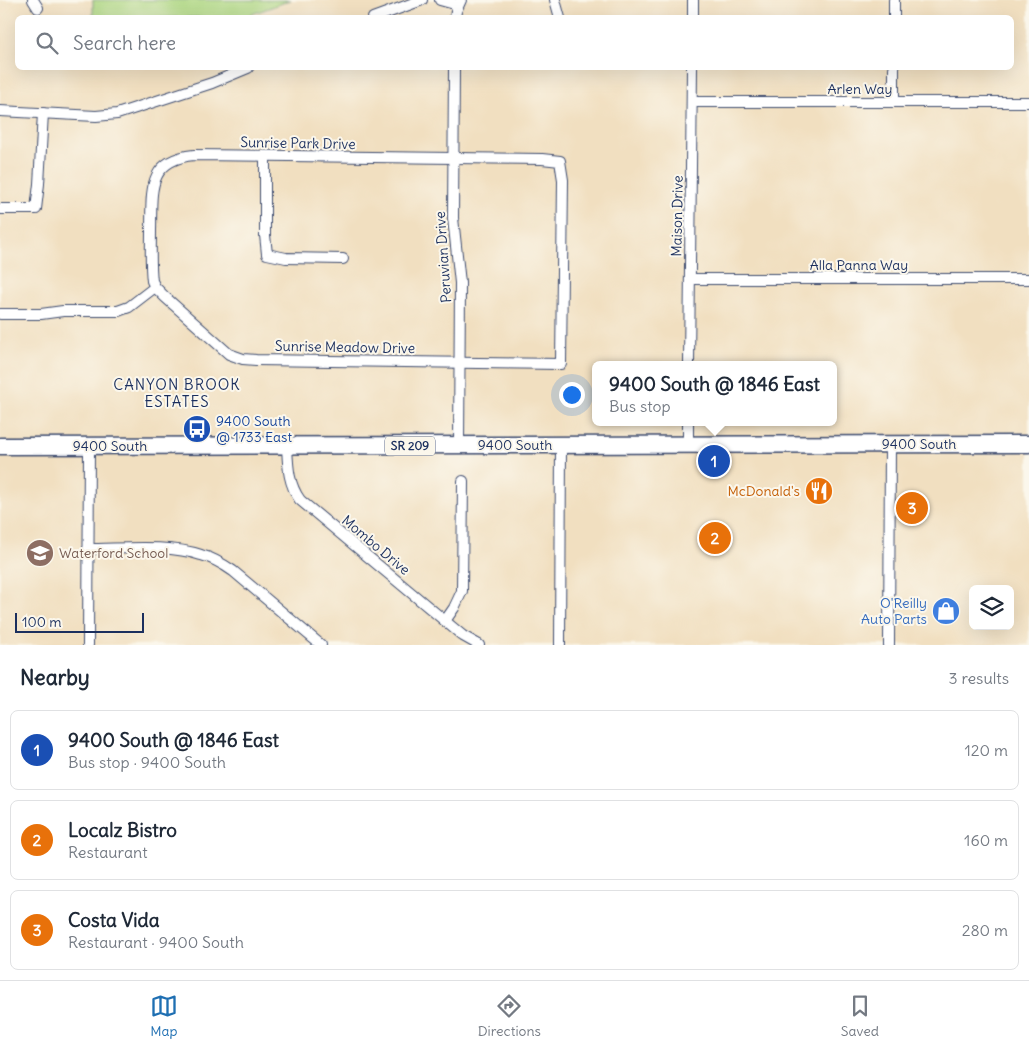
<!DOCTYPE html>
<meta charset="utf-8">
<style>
:root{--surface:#fff;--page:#f2f2f3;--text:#1f2937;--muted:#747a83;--line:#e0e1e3;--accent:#1f6fb2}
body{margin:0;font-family:Delius,sans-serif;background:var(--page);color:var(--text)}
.controls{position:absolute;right:15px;bottom:15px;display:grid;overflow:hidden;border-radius:8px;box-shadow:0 5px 20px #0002}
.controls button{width:45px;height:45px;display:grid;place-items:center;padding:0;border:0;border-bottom:1px solid var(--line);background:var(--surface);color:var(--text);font:25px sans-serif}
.scale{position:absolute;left:15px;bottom:12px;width:129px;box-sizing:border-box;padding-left:5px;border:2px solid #1b2f5e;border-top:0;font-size:14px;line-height:18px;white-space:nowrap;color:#1b2f5e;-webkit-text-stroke:4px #fbf7ec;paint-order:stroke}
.you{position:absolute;left:571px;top:394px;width:18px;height:18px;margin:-12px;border:4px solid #fff;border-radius:50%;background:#1a73e8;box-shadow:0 0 0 8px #1a73e833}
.badge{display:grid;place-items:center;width:32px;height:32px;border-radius:50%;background:var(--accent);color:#fff;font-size:16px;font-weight:700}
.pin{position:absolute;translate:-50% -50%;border:2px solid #fff;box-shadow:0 1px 5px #0006}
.popup{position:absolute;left:592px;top:361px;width:245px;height:65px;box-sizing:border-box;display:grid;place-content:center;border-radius:8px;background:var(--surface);filter:drop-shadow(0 1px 4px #0005);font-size:16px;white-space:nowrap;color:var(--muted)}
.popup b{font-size:19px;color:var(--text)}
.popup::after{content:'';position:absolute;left:50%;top:100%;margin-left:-10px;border:10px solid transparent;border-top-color:var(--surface)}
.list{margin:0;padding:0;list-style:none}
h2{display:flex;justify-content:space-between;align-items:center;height:65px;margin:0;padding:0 20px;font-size:21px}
h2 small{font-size:16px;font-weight:400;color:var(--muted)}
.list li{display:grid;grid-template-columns:32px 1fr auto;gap:15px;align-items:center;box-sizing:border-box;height:80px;margin:0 10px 10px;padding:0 10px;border:1px solid var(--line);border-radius:8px}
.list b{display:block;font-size:19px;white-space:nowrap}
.list p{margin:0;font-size:16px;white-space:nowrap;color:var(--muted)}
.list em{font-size:16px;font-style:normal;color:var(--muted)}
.icon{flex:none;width:28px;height:28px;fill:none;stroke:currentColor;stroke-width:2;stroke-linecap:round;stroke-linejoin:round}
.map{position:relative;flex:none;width:1029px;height:645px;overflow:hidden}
.search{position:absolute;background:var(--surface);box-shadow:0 5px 20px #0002;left:15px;right:15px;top:15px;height:55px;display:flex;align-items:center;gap:12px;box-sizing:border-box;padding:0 18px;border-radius:8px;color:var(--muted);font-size:19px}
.sheet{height:335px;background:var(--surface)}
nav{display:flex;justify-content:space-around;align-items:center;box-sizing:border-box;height:70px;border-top:1px solid var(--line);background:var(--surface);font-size:14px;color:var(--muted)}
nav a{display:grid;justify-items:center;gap:2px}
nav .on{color:var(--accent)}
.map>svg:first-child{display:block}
</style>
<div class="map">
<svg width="1029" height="645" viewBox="0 0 1029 645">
<rect width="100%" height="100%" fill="#fbf7ec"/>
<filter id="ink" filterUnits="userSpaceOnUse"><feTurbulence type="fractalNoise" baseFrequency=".02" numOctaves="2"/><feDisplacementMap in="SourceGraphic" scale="10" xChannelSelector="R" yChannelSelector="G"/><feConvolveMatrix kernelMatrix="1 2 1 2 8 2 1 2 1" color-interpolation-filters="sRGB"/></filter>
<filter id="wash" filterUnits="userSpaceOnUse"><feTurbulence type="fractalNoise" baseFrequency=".0096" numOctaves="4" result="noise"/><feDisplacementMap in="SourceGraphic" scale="20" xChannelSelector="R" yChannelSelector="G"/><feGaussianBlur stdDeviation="1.12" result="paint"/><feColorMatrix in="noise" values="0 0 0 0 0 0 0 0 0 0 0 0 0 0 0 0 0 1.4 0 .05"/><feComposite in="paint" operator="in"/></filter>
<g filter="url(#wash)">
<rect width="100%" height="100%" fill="#f1dfc0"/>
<path fill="#aed783" stroke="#648370" d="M93,0H291L244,17L93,18Z"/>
</g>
<g filter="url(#ink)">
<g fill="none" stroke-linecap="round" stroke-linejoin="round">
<defs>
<g id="minor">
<path d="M33,0L38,8"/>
<path d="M440,0L458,5"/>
<path d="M555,0L560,18"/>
<path d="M894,0V18"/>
<path d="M373,18L422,0"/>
<path d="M455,18L456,11L461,0"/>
<path d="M693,18V0"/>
<path d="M454,68L453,218L460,283L459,446"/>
<path d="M894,68V102"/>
<path d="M692,102H1029"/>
<path d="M0,111L96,116L117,114L212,83L248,68"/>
<path d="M194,155L542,159L560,161L563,180L561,364L256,360L243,359L229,354L165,297L155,287L152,281C150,264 151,247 151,230C152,193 146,160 194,155Z"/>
<path d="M265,156V235L267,254L286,258L343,259"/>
<path d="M0,209H36L39,184L43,113"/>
<path d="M690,279H1029"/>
<path d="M0,314H41L63,311H118L129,307L155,287"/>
<path d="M689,365L692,68"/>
<path d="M688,445V422"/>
<path d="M287,446C288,466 288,483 300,500L463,636L479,645"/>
<path d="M88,549C122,549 169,544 201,555C213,558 223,564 233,571L321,645"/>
<path d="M445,621L454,608L462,591L463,481"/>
<path d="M88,645L89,446"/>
<path d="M560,645L561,445"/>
<path d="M889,645L890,444"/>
</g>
<path id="primary" d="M0,446L1029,444"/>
</defs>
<use href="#minor" stroke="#3b496d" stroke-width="12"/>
<use href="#primary" stroke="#3b496d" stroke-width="19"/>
<use href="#minor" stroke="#fff" stroke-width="10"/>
<use href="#primary" stroke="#fff" stroke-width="16"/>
</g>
</g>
<defs>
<symbol id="bus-disc" viewBox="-11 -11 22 22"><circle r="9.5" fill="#1a4fb4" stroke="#fbf7ec"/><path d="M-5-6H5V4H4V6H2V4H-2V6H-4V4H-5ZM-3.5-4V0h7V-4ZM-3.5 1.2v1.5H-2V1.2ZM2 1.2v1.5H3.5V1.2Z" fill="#fff"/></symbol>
<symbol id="restaurant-disc" viewBox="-11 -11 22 22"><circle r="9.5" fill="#e8710a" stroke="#fbf7ec"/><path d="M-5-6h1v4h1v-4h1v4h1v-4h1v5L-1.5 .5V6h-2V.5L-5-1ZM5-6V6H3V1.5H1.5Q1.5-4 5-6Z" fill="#fff"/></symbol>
<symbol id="school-disc" viewBox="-11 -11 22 22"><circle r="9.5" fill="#8d6e63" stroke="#fbf7ec"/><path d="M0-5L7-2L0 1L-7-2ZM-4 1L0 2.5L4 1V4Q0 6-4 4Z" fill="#fff"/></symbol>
<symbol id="shop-disc" viewBox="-11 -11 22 22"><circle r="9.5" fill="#3f7fe0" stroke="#fbf7ec"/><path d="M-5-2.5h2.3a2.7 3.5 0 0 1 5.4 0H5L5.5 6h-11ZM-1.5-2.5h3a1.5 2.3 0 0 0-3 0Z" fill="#fff"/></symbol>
</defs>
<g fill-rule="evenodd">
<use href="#bus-disc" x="181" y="413" width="32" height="32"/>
<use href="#restaurant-disc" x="803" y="475" width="32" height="32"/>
<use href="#school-disc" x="24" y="537" width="32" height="32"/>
<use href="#shop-disc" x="930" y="595" width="32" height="32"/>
</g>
<g text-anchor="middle" stroke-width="4" stroke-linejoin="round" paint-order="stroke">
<rect fill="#fbf7ec" stroke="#5e6b89" stroke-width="1" x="385" y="436.5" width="50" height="19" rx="4"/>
<g font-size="12" font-weight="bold" fill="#1b2f5e">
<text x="410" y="450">SR 209</text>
</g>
<g font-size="14" fill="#1b2f5e" stroke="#fbf7ec">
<text x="860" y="94">Arlen Way</text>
<text transform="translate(298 143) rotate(1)" y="5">Sunrise Park Drive</text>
<text transform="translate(677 216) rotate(-89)" y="5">Maison Drive</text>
<text transform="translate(443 257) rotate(-94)" y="5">Peruvian Drive</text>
<text x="859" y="270">Alla Panna Way</text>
<text transform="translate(345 347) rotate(1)" y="5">Sunrise Meadow Drive</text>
<text x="919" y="449">9400 South</text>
<text x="515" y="450">9400 South</text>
<text x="110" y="451">9400 South</text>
<text transform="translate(376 545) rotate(40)" y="5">Mombo Drive</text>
</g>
<g font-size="14" fill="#164399" stroke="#fbf7ec" text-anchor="start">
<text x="216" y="426">9400 South<tspan x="216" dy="16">@ 1733 East</tspan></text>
</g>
<g font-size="14" fill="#c56008" stroke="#fbf7ec" text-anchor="end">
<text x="800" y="496">McDonald's</text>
</g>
<g font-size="14" fill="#785e54" stroke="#fbf7ec" text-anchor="start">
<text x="59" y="558">Waterford School</text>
</g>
<g font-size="14" fill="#366cbe" stroke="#fbf7ec" text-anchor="end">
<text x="927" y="608">O'Reilly<tspan x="927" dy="16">Auto Parts</tspan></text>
</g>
<g font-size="15" letter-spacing="1" fill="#1b2f5e" stroke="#fbf7ec">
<text x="177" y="390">CANYON BROOK<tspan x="177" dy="17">ESTATES</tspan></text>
</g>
</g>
</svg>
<div class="controls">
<button><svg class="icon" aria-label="layers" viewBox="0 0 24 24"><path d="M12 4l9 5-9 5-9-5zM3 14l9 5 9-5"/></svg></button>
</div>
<div class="scale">100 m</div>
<div class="you"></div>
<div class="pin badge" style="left:714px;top:461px;background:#1a4fb4">1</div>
<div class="popup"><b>9400 South @ 1846 East</b>Bus stop</div>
<div class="pin badge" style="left:715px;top:538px;background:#e8710a">2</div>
<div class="pin badge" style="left:912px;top:508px;background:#e8710a">3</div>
<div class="search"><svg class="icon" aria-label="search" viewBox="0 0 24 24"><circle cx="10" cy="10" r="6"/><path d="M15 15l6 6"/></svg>Search here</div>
</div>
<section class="sheet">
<h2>Nearby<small>3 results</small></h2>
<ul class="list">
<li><span class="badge" style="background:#1a4fb4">1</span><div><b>9400 South @ 1846 East</b><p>Bus stop · 9400 South</p></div><em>120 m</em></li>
<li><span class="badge" style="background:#e8710a">2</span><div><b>Localz Bistro</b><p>Restaurant</p></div><em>160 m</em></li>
<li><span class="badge" style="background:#e8710a">3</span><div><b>Costa Vida</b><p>Restaurant · 9400 South</p></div><em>280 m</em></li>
</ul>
</section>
<nav>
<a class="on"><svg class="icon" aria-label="map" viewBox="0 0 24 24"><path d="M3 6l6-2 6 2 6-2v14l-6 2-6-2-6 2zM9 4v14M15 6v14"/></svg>Map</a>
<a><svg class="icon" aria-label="directions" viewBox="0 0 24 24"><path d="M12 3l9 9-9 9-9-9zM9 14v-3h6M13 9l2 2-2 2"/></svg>Directions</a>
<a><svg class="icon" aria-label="saved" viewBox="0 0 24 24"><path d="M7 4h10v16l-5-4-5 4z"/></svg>Saved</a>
</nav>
